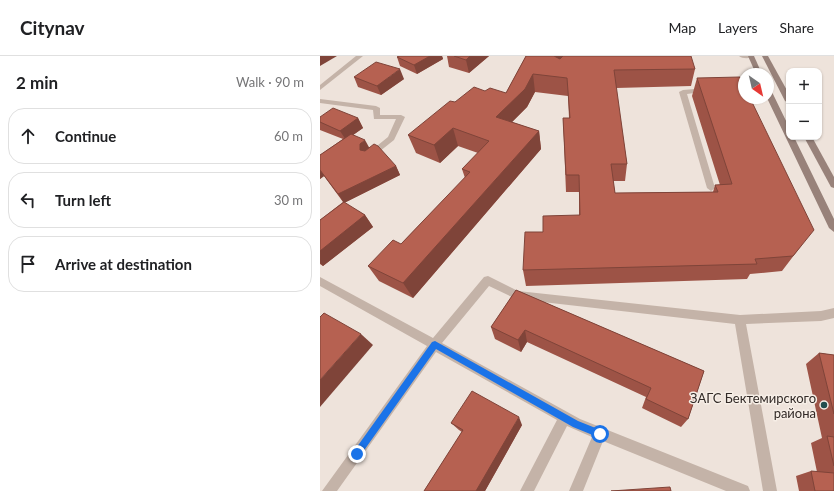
<!DOCTYPE html>
<meta charset="utf-8">
<style>
:root{--surface:#fff;--page:#f2f2f2;--text:#202124;--muted:#757577;--line:#e0e0e0}
body{margin:0;font-family:Lato,sans-serif;background:var(--page);color:var(--text)}
.controls{position:absolute;right:12px;top:12px;display:grid;overflow:hidden;border-radius:8px;box-shadow:0 1px 3px #0004}
.controls button{width:36px;height:36px;display:grid;place-items:center;padding:0;border:0;border-bottom:1px solid var(--line);background:var(--surface);color:var(--text);font:20px sans-serif}
.compass{position:absolute;left:418px;top:12px;width:36px;height:36px;border-radius:50%;background:var(--surface);box-shadow:0 1px 3px #0004;rotate:146deg}
.stop{position:absolute;width:12px;height:12px;margin:-9px;border:3px solid #1a73e8;border-radius:50%;background:#fff}
.stop.end{background:#1a73e8;border-color:#fff;box-shadow:0 1px 4px #0008}
.list{margin:0;padding:0;list-style:none}
h2{display:flex;justify-content:space-between;align-items:center;height:52px;margin:0;padding:0 16px;font-size:17px}
h2 small{font-size:13px;font-weight:400;color:var(--muted)}
.list li{display:grid;grid-template-columns:26px 1fr auto;gap:12px;align-items:center;box-sizing:border-box;height:56px;margin:0 8px 8px;padding:0 8px;border:1px solid var(--line);border-radius:16px}
.list b{display:block;font-size:15px;white-space:nowrap}
.list em{font-size:13px;font-style:normal;color:var(--muted)}
.icon{flex:none;width:22px;height:22px;fill:none;stroke:currentColor;stroke-width:2;stroke-linecap:round;stroke-linejoin:round}
.map{position:relative;flex:none;width:514px;height:435px;overflow:hidden}
header{display:flex;align-items:center;gap:24px;box-sizing:border-box;height:56px;padding:0 20px;background:var(--surface);border-bottom:1px solid var(--line)}
header strong{font-size:19px}
nav{display:flex;gap:22px;margin-inline-start:auto;font-size:14px}
main{display:flex}
aside{flex:1;background:var(--surface)}
.map>svg:first-child{display:block}
</style>
<header>
<strong>Citynav</strong>
<nav><a>Map</a><a>Layers</a><a>Share</a></nav>
</header>
<main>
<aside>
<h2>2 min<small>Walk · 90 m</small></h2>
<ul class="list">
<li><svg class="icon" aria-label="ahead" viewBox="0 0 24 24"><path d="M12 20V5M6 11l6-6 6 6"/></svg><div><b>Continue</b></div><em>60 m</em></li>
<li><svg class="icon" aria-label="left" viewBox="0 0 24 24"><path d="M17 20v-9H6M10 6l-5 5 5 5"/></svg><div><b>Turn left</b></div><em>30 m</em></li>
<li><svg class="icon" aria-label="arrive" viewBox="0 0 24 24"><path d="M6 21V4h12l-3 4 3 4H6"/></svg><div><b>Arrive at destination</b></div></li>
</ul>
</aside>
<div class="map">
<svg width="514" height="435" viewBox="0 0 514 435">
<rect width="100%" height="100%" fill="#eee3db"/>
<g fill="none" stroke-linecap="round" stroke-linejoin="round">
<g fill="#c4b3a8" fill-rule="evenodd">
<path d="M419,0H434C431,3 422,3 419,0Z"/>
<path d="M386,32L388,33V35L367,38L395,132L391,135L387,132L359,36L363,34Z"/>
<path d="M0,43L56,50L60,52V59H81L85,61L74,84L50,103L47,102V98L68,81L76,63H54L53,54L0,47Z"/>
<path d="M168,220L198,235L420,259L501,255L514,252V262L501,265L426,268L457,435H443L415,268L196,243L169,230L122,287L260,363L428,430L430,435H406L283,385L263,435H249L272,381L247,370L214,435H200L237,364L116,296L17,435H2L107,290L0,230V221L113,282L164,221Z"/>
</g>
<path fill="#c4b3a8" fill-rule="evenodd" d="M36,0H43L0,34V29Z"/>
<g fill="#98827a" fill-rule="evenodd">
<path d="M428,0H434L442,18H436Z"/>
<path d="M442,0H448L469,38V47L465,45Z"/>
<path d="M448,34L452,36L469,71V81H474L514,163V176L509,172L447,42Z"/>
<path d="M484,81H492L514,121V132L511,131Z"/>
</g>
</g>
<g fill="#9d5346">
<path d="M79,0H122L123,3L97,18L80,10L77,1Z"/>
<path d="M127,0H169L149,17L129,11Z"/>
<path d="M206,0L375,13L371,30L296,32L307,108L305,125H293L295,137L393,136L395,129H400L372,40L377,22L481,190L462,215L430,218L427,223L206,230L203,214L223,176L259,159V136H246L243,62H249L248,40L215,36L207,51L192,66L219,75L221,93L93,242L59,225L48,210L81,188L145,122L142,113L158,97L138,90L120,107L96,97L88,79L135,46L165,35L186,37Z"/>
<path d="M34,21L84,23L61,39L38,31Z"/>
<path d="M0,61L38,62L43,72L33,79L49,92L76,110L80,119L24,147L45,159L53,171L3,210L0,208V164L23,146L4,120L0,123V99L23,83L0,74Z"/>
<path d="M196,234L384,315L368,363L361,371L322,352L326,341L207,286L201,296L175,283L171,271Z"/>
<path d="M499,297L514,299V435H479L476,420L491,415L497,416L491,387L502,382L486,308Z"/>
<path d="M131,367L202,369L165,435H104L142,376L139,374Z"/>
</g>
<g fill="#7f4439">
<path d="M0,0H17L0,10Z"/>
<path d="M110,0H122L123,3L97,18L94,9Z"/>
<path d="M150,0H169L149,17L146,4Z"/>
<path d="M234,0H259L234,18Z"/>
<path d="M80,13L84,23L61,39L57,30Z"/>
<path d="M213,18L215,36L207,51L179,79L176,61Z"/>
<path d="M38,62L43,72L26,84L20,75Z"/>
<path d="M133,72L138,90L120,107L114,89Z"/>
<path d="M219,75L221,93L93,242L83,227Z"/>
<path d="M45,84L50,93L45,97L40,94V88Z"/>
<path d="M76,110L80,119L24,147L18,138Z"/>
<path d="M0,114L4,120L0,123Z"/>
<path d="M45,159L53,171L3,210L0,207V195Z"/>
<path d="M205,274L207,286L201,296L198,284Z"/>
<path d="M41,278L53,289L0,351V324Z"/>
<path d="M199,361L202,369L165,435H156Z"/>
</g>
<g fill="#b66151" stroke="#7f4439">
<path d="M79,0H110L94,9L77,1Z"/>
<path d="M134,0H150L146,4Z"/>
<path d="M206,0H234L240,3L243,0H371L375,13L294,14L307,108H291L295,137L398,136L395,129L412,128L377,22L420,21L424,29V42H430L494,174L473,200L435,203L437,208L203,214L205,176H223V160L260,159L259,119H246L243,62H250L247,22L213,18L205,33L176,61L219,75L83,227L48,210L73,184L81,188L150,116L142,113L169,85L133,72L114,89L88,79L130,45L135,46L154,31L165,35L170,32L186,37Z"/>
<path d="M56,6L80,13L57,30L34,21Z"/>
<path d="M13,52L38,62L20,75L0,66V61Z"/>
<path d="M31,78L45,84L40,88V94L45,95L54,88L58,90L76,110L18,138L0,114V99Z"/>
<path d="M24,146L45,159L0,195V164Z"/>
<path d="M196,234L384,315L368,363L326,343L331,332L205,274L198,284L171,271Z"/>
<path d="M4,257L41,278L0,324V261Z"/>
<path d="M499,297L514,299V358Z"/>
<path d="M152,335L199,361L156,435H104L143,374L131,367Z"/>
<path d="M507,380L514,381V410Z"/>
<path d="M491,415L514,417V435H495Z"/>
<path d="M350,431L351,435H291Z"/>
</g>
<path fill="#1a73e8" d="M115,285L258,365L283,375L284,378L283,381L280,382L253,371L116,293L40,400L37,402L34,400L33,398L34,395L112,286Z"/>
<circle fill="#224e4e" stroke="#f6eee6" stroke-width="1.5" cx="504" cy="349" r="4"/>
<g text-anchor="middle" stroke-width="3" stroke-linejoin="round" paint-order="stroke">
<g font-size="13" fill="#322a27" stroke="#f6eee6" text-anchor="end">
<text x="496" y="347">ЗАГС Бектемирского<tspan x="496" dy="15">района</tspan></text>
</g>
</g>
</svg>
<div class="controls">
<button>+</button>
<button>−</button>
</div>
<svg class="compass" viewBox="-18 -18 36 36"><path d="M0-13l5 13h-10z" fill="#e53935"/><path d="M0 13l5-13h-10z" fill="#757577"/></svg>
<div class="stop" style="left:280px;top:378px"></div>
<div class="stop end" style="left:37px;top:398px"></div>
</div>
</main>
